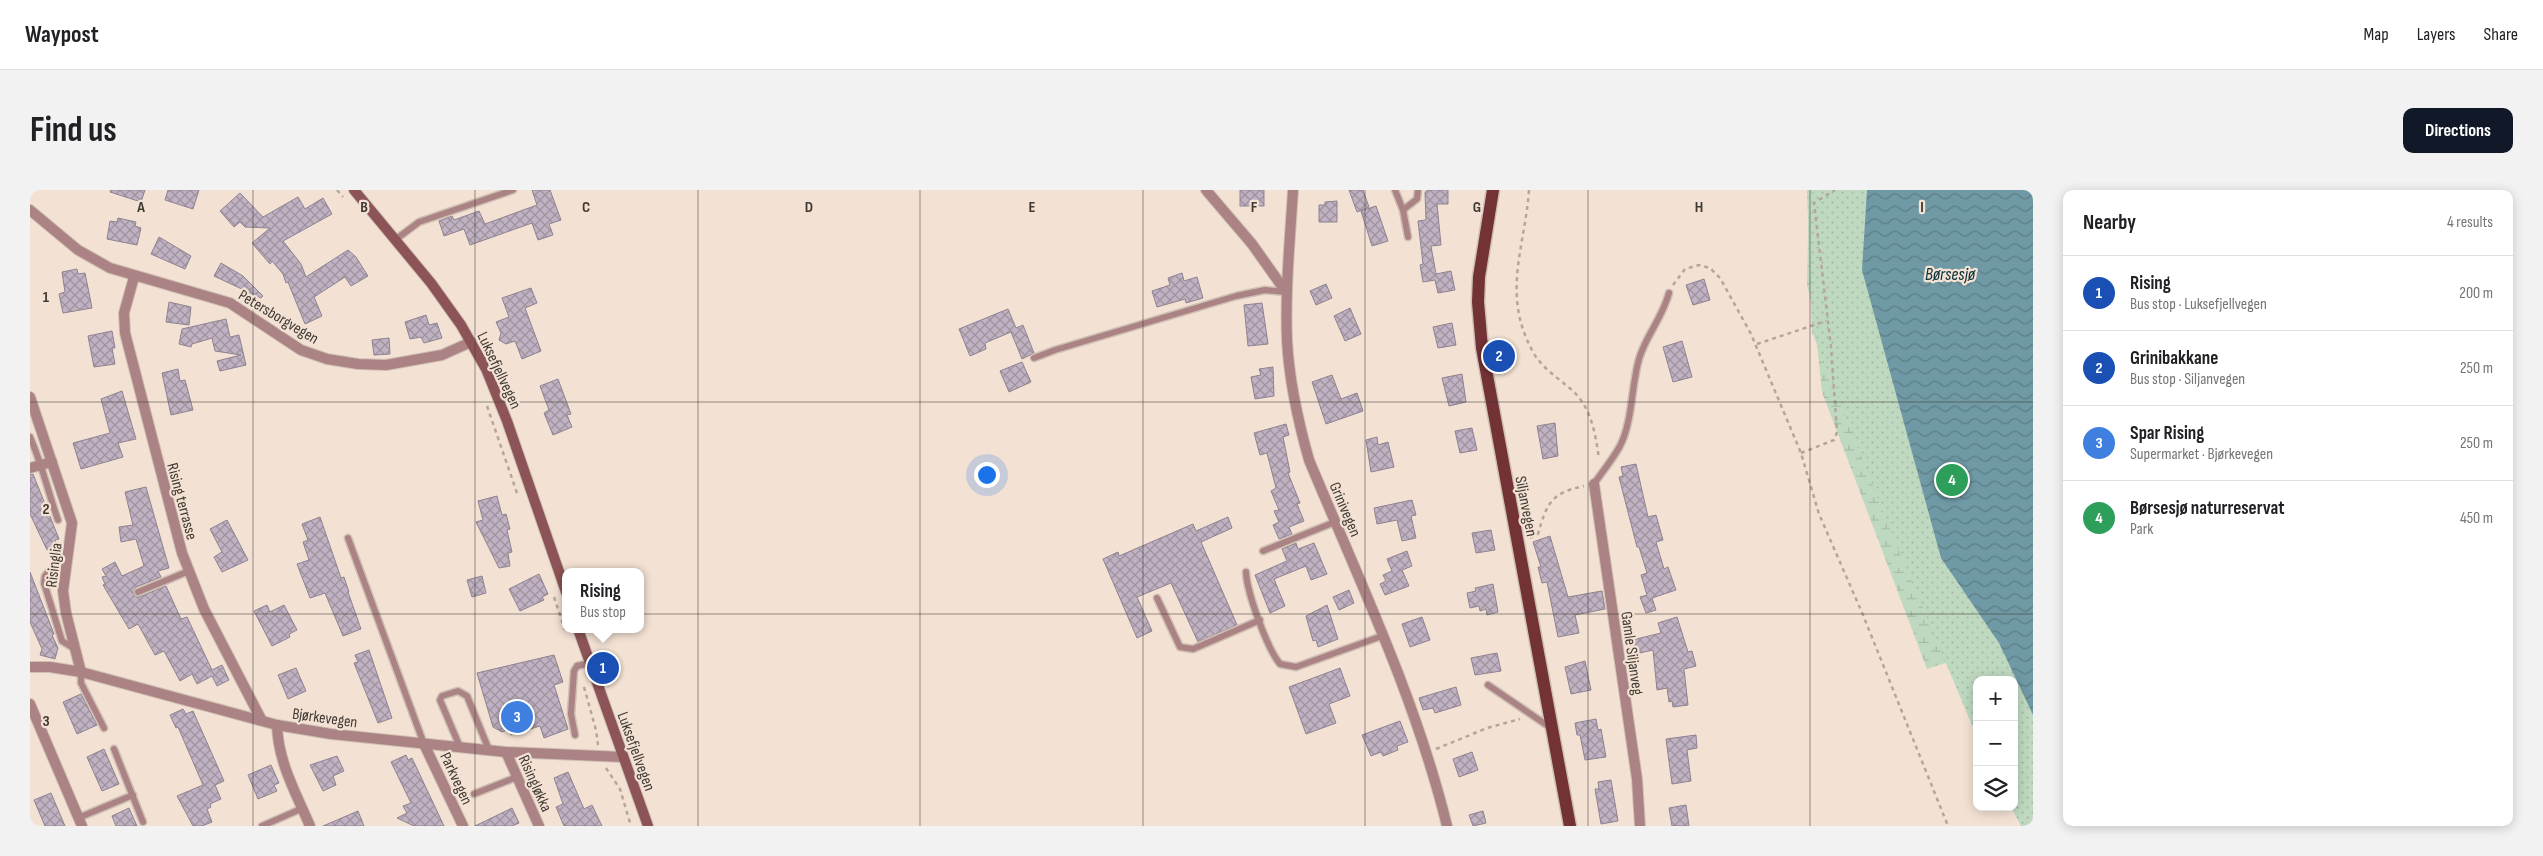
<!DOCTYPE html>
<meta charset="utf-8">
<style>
:root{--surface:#fff;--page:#f2f2f2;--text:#202124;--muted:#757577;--line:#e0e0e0;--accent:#111827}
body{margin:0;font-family:"Sofia Sans Condensed",sans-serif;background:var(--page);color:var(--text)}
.controls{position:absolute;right:15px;bottom:15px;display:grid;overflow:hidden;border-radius:10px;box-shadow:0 2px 12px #0003}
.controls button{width:45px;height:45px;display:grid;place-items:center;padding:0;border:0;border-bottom:1px solid var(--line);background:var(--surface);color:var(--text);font:25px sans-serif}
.you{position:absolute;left:956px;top:284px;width:18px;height:18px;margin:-12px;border:4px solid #fff;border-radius:50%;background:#1a73e8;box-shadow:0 0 0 8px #1a73e833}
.badge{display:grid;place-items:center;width:32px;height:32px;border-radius:50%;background:var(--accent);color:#fff;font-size:16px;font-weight:700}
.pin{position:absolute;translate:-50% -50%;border:2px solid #fff;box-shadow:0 1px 5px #0006}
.popup{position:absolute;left:532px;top:378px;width:82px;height:65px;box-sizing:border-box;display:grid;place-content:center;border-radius:10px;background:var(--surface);filter:drop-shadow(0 1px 4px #0005);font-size:16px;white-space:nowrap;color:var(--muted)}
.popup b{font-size:19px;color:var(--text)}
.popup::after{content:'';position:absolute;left:50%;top:100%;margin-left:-10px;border:10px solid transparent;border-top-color:var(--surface)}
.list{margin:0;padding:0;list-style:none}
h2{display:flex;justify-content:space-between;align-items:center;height:65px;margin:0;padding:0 20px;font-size:21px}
h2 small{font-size:16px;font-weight:400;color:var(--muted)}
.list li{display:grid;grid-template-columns:32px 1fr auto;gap:15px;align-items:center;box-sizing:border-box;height:75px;padding:0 20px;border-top:1px solid var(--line)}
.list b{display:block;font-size:19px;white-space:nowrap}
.list p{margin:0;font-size:16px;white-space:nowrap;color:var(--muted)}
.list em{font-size:16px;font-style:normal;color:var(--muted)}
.icon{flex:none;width:28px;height:28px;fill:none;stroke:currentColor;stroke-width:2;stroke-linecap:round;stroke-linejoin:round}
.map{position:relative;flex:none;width:2003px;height:636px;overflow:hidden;border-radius:10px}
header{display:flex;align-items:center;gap:30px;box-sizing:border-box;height:70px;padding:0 25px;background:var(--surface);border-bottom:1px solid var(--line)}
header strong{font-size:24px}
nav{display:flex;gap:28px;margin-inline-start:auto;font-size:18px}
.intro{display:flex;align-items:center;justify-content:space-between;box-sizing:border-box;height:120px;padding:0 30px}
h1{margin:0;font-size:35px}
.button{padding:12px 22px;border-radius:10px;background:var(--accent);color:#fff;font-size:18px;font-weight:700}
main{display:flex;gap:30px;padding:0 30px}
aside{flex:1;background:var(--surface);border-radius:10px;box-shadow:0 2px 12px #0003}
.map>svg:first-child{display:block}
</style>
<header>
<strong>Waypost</strong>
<nav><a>Map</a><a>Layers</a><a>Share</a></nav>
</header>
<div class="intro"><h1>Find us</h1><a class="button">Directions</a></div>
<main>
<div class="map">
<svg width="2003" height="636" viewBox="0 0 2003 636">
<defs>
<pattern id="wetland-marsh" width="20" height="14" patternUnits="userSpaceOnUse" patternTransform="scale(1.25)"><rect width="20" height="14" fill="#bfd9c0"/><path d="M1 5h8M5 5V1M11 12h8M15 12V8" fill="none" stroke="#a5bba6"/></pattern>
<pattern id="park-dots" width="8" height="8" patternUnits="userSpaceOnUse" patternTransform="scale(1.25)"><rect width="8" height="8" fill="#bfd9c0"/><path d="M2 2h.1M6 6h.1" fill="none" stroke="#a5bba6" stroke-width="1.8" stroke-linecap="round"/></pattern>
<pattern id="water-waves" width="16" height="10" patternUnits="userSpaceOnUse" patternTransform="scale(1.25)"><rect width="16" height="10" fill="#6f99a4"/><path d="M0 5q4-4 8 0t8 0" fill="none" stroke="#5d7e86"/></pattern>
<pattern id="building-cross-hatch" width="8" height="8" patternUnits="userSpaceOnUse" patternTransform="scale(1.25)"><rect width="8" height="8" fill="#c0b2c2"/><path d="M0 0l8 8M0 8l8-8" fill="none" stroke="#9e929e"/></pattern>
</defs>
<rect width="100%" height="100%" fill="#f3e2d4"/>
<path fill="url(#wetland-marsh)" d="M1779,0L1919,472L1897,479L1792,202L1784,125L1777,95Z"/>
<path fill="url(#park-dots)" d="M1777,0H2003V636H1991L1981,617H1984V490H1947V547L1865,352L1782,142Z"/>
<path fill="url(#water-waves)" d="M1837,0H2003V525L1969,453L1911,368L1832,80Z"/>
<g fill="url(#building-cross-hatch)" stroke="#8f8291">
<path d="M81,0H115L111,12L80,2Z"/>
<path d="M138,0H169L163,19L135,10Z"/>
<path d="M502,0H520L531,30L519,34L523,45L508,50L502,33L440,55L434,39L414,46L409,31L422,26L424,30L449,21L455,34L507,15Z"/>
<rect x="1210" y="0" width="24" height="16"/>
<path d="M1319,0H1333L1339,17L1327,22Z"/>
<path d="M1398,0H1418V14H1407L1411,55L1401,56L1406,84L1421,81L1425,100L1408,103L1405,90L1393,92L1390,75L1393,74L1388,31L1396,30L1395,2Z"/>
<path d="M210,3L233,27L268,7L275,19L293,8L302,24L253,51L271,74L276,87L318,60L326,67L338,86L321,96L315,87L284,107L292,126L275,134L258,92L256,93L253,84L242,71L240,74L222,53L240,38L215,37L210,32L204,37L190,21Z"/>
<path d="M1307,11V32H1289V15H1295V12Z"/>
<path d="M1346,16L1358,51L1342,56L1331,21Z"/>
<path d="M88,28L106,32L105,36L111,38L107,55L77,49L80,31L87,32Z"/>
<path d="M129,47L161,66L155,79L121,64Z"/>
<path d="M191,73L213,86L233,106L231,108L184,86Z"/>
<path d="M47,79L48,84L55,83L62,118L33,123L29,104L35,102L32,82Z"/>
<path d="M1152,83L1154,91L1167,87L1173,108L1156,113L1155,109L1127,117L1122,101L1140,95L1138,88Z"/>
<path d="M1674,89L1680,110L1663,115L1656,95Z"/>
<path d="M1296,94L1302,108L1286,115L1280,101Z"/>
<path d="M501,98L507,113L495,118L511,161L492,169L485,151L476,154L469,150L471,143L466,132L479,127L472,108Z"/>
<path d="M139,112L161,117L159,135L136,132Z"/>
<path d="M1232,113L1238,154L1218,156L1214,115Z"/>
<path d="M1320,118L1331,144L1315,151L1304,126Z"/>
<path d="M978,119L986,138L993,135L1004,163L992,169L981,142L955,153L956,159L940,166L929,139Z"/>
<path d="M396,125L399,135L407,133L412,148L394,153L391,147L380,149L375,132Z"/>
<path d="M196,129L200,147L209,145L216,175L190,181L187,171L211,165L185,161L182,148L162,154L161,157L149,154L152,139Z"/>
<path d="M1422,133L1426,155L1408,158L1403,137Z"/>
<path d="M82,141L85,158H82L85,174L64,177L58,146Z"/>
<path d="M359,148L360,164L344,165L342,150Z"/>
<path d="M1652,151L1662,187L1643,192L1633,157Z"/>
<path d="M992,172L1001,192L979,202L970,181Z"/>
<path d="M1243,177L1244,206L1225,209L1221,187L1231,185L1229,179Z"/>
<path d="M148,179L150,191L155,190L163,220L141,225L132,183Z"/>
<path d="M1432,184L1436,212L1419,216L1412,188Z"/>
<path d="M1302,185L1311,209L1327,203L1333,221L1296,234L1282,192Z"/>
<path d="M528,189L541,224L537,225L542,237L523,245L514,223L519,220L510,196Z"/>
<path d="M92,201L106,249L88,253L93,267L51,279L43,253L80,243L71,209Z"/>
<path d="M1525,233L1528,266L1513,269L1507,236Z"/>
<path d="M1256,234L1259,245L1253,247L1260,282L1258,283L1270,313L1267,314L1274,331L1259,337L1262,344L1249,349L1243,335L1249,332L1244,321L1249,320L1241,301L1246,298L1237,263L1230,265L1224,243Z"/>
<path d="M1442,238L1447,260L1430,263L1425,241Z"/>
<path d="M1347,247L1348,255L1358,252L1364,277L1341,282L1336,250Z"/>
<path d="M1606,274L1618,327L1626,325L1633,350L1626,352L1634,379L1638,377L1646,400L1622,408L1626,420L1616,423L1610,407L1617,405L1611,385L1617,383L1609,357H1607L1589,287L1593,286L1591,277Z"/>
<path d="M3,284L29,349L25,350L27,356L17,360L0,324V285Z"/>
<path d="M116,297L139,378L128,381L131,387L106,397L103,403L109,407L136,396L151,429L157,427L182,480L192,475L199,490L187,496L182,486L167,494L162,484L150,491L134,461L125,465L108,434L99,439L73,395L75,394L72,387L76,386L72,379L85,372L92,386L114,376L106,349L91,352L89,337L103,335L95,302Z"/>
<path d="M467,306L472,325L476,324L480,339L477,340L482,362L478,363L480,376L469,378L446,332L453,330L448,311Z"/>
<path d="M1382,310L1386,325L1381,326L1386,348L1372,351L1367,330L1347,334L1344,318Z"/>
<path d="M290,327L311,388L314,387L319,402H318L331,439L313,446L295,403L280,408L267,374L279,370L273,352L278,350L272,334Z"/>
<path d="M1198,327L1202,338L1171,352L1207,435L1168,452L1141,393L1107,407L1122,441L1107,448L1073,369L1088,362L1089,366L1163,334L1166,341Z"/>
<path d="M197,330L218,370L192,382L184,367L192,362L180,339Z"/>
<path d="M1461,340L1465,360L1446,363L1442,343Z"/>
<path d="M1520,346L1538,407L1572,401L1575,419L1545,425L1549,443L1528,447L1517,392L1512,393L1508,377H1511L1503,352Z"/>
<path d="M1266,353L1268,359L1284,353L1297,384L1281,390L1276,376L1244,389L1255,416L1240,423L1225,385L1257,371L1252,359Z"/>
<path d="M1377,361L1382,376L1372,380L1379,396L1355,405L1350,394L1356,391L1353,385L1362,381L1357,369Z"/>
<path d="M0,382L24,444L22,445L28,458L25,469L10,465L12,459L0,432Z"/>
<path d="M509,384L518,404L512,407L514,410L490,421L479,399Z"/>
<path d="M452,386L456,403L442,407L437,390Z"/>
<path d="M1463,394L1468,422L1457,425L1456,419L1450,421L1449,416L1440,418L1437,403L1446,401L1445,398Z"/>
<path d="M1319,400L1324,413L1309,420L1303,407Z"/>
<path d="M237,415L240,422L254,415L267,440L259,444L260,447L242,456L224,421Z"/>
<path d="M1297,415L1308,449L1288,457L1286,450L1283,451L1276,426Z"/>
<path d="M1392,427L1400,450L1380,457L1372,434Z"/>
<path d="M1647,427L1658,462L1662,461L1666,476L1654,479L1658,515L1643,517L1642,511L1639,512L1637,498L1627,500L1623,460L1601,465L1598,451L1631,443L1628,433Z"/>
<path d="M339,460L362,528L348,533L324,473L328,472L325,465Z"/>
<path d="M1467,463L1471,481L1445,485L1441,468Z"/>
<path d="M524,465L533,492L524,495L538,539L514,548L510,536L481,545L479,539L472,542L463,537L447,483Z"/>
<path d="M1555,471L1561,500L1541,504L1535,477Z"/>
<path d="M266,478L276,501L258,509L248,485Z"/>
<path d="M1310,478L1320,506L1299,514L1306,533L1276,544L1259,497Z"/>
<path d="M1426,497L1431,515L1405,523L1403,518L1393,520L1389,508Z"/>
<path d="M51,504L67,535L47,544L33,512Z"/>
<path d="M153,519L156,524L163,521L194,591L185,595L191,609L180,614L181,617L177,619L182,632L172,636H163L147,606L173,595L148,537L146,538L140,525Z"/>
<path d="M1566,529L1568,540L1571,539L1576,567L1555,570L1550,545H1547L1545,533Z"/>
<path d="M1370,531L1378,552L1367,556L1368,560L1353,566L1351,562L1341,566L1332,545Z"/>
<path d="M1666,545L1667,558L1657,560L1661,591L1642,594L1636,549Z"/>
<path d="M74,559L89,594L72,601L57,567Z"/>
<path d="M1442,562L1448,580L1429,587L1423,569Z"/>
<path d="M376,565L378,570L382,568L414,636H384L367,628L377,623L373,616L381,613L361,572Z"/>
<path d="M307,566L314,581L303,586L306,595L293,601L280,575Z"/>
<path d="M241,575L249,593L244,595L247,601L228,609L218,585Z"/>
<path d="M538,582L554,619L562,615L572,636H534L526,617L533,614L524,588Z"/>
<path d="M1581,590L1588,631L1571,634L1565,599H1569L1568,592Z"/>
<path d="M21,603L29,622L35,636H15L4,610Z"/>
<path d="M1656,615L1659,636H1642L1639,618Z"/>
<path d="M99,618L107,636H86L82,626Z"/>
<path d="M482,618L489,633L482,636H445Z"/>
<path d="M328,621L334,636H293Z"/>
<path d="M1453,621L1456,633L1443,636L1439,625Z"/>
</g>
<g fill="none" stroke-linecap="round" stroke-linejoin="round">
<defs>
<g id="service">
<path d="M1365,0L1373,20L1378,47"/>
<path d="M1373,20L1387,9L1388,0"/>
<path d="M365,50L389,32L483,0"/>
<path d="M1004,168L1025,160L1206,106L1235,100L1256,102"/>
<path d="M0,247C12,274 18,302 28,330"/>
<path d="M1564,294C1572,282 1583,269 1590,256C1603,230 1601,197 1609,169C1616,145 1632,129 1639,103"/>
<path d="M318,348L394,554"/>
<path d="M1233,361L1305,332"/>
<path d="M36,379L19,381L15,386L14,393L32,451L45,459"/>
<path d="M1216,382C1217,403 1237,458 1250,474L1266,477L1352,446"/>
<path d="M108,402L159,381"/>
<path d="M1127,408L1150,457L1163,459L1230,430"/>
<path d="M51,482V493L74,538"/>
<path d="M1458,495L1521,538"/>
<path d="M545,545L541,524L544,481L547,476L560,473"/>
<path d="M430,557L410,510L412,506L428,501L437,506L459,560"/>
<path d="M84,559L113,632"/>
<path d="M444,604L487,587"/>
<path d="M48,628L103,605"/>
<path d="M232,636L273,618"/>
</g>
<g id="minor">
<path d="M1176,0L1222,54L1256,102"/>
<path d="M1263,0C1260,50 1255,100 1257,150C1259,190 1268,231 1279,270C1329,390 1386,509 1417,636"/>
<path d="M0,20L48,60L80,78L200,113L271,160L297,169L328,174L356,175L412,165L441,152"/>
<path d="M104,87L94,123L95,143L152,363L174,419L231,529"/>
<path d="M0,207L42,333L33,401L36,423L51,482"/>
<path d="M0,278L22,272"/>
<path d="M1564,294L1607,589L1610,636"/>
<path d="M0,477H20L51,482L247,535L301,544L476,562L593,567"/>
<path d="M0,514L52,636"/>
<path d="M247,535C248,572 266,603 280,636"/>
<path d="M394,554L433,636"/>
<path d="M476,562L509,636"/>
</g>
<g id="secondary">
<path d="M324,0L401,93L431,135L456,179L477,231L536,402"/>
<path d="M548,439L618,636"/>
</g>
<path id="primary" d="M1463,0L1449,87L1448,112L1452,158L1540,636"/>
</defs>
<use href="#service" stroke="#cfc0b4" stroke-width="9"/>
<use href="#minor" stroke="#cfc0b4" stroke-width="12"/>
<use href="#secondary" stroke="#cfc0b4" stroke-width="12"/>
<use href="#primary" stroke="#cfc0b4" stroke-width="15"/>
<g stroke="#b4a69b" stroke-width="2.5" stroke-dasharray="4 4" stroke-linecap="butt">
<path d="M307,0L313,7"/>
<path d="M1499,0C1495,58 1471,104 1503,162C1513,180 1532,190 1546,204C1562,221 1566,247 1569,269"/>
<path d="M1643,95L1655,79L1669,75L1680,78L1690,88L1721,144L1771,263L1789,324L1833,425L1918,636"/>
<path d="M1727,154L1796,131"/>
<path d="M457,216L487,303"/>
<path d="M1771,263L1804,250L1807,242L1801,157L1784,13L1805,0"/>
<path d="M1500,348L1508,344C1517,313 1521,303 1554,296"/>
<path d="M524,407L535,440"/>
<path d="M554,497L566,540L568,555"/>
<path d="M1406,559L1457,538L1490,529"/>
<path d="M576,578L590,599L601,636"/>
</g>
<use href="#service" stroke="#ab8384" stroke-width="6"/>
<use href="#minor" stroke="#ab8384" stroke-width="10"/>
<use href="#secondary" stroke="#8c5456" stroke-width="10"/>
<use href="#primary" stroke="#733236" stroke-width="12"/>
</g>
<path fill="none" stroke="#413a34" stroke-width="1" stroke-opacity="0.55" d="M223,0V636M445,0V636M668,0V636M890,0V636M1113,0V636M1335,0V636M1558,0V636M1780,0V636M0,212H2003M0,424H2003"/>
<g text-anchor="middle" stroke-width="4.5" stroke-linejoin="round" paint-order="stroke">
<g font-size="16" fill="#413a34" stroke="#f3e2d4">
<text transform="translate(249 126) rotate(31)" y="6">Petersborgvegen</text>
<text transform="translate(470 180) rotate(65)" y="6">Luksefjellvegen</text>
<text transform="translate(153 311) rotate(75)" y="6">Rising terrasse</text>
<text transform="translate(1497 316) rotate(79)" y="6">Siljanvegen</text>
<text transform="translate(1316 319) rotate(67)" y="6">Grinivegen</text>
<text transform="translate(23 375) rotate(-83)" y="6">Risinglia</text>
<text transform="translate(1603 463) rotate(82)" y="6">Gamle Siljanveg</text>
<text transform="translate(295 527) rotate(8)" y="6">Bjørkevegen</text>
<text transform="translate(607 561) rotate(70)" y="6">Luksefjellvegen</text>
<text transform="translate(427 588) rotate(65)" y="6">Parkvegen</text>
<text transform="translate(506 593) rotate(66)" y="6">Risingløkka</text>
</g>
<g font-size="18" font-style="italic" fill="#053039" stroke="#f3e2d4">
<text x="1920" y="90">Børsesjø</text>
</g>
</g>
<g font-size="16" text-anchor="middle" font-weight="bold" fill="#413a34" stroke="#f3e2d4" stroke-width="4.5" stroke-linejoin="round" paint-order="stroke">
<text x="111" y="22">A</text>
<text x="334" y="22">B</text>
<text x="556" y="22">C</text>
<text x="779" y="22">D</text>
<text x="1002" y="22">E</text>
<text x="1224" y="22">F</text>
<text x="1447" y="22">G</text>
<text x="1669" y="22">H</text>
<text x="1892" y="22">I</text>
<text x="16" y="112">1</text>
<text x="16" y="324">2</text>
<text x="16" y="536">3</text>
</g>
</svg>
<div class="controls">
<button>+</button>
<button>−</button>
<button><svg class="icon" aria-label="layers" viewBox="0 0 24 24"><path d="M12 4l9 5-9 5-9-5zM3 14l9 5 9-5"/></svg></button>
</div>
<div class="you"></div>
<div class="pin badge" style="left:573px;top:478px;background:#1a4fb4">1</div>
<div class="popup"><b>Rising</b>Bus stop</div>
<div class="pin badge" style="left:1469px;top:166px;background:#1a4fb4">2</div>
<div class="pin badge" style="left:487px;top:527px;background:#3f7fe0">3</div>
<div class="pin badge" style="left:1922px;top:290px;background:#2e9e5b">4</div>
</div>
<aside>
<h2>Nearby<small>4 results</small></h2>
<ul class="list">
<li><span class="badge" style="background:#1a4fb4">1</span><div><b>Rising</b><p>Bus stop · Luksefjellvegen</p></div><em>200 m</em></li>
<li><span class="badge" style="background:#1a4fb4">2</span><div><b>Grinibakkane</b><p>Bus stop · Siljanvegen</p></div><em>250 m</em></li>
<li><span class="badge" style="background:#3f7fe0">3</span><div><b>Spar Rising</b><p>Supermarket · Bjørkevegen</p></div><em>250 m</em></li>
<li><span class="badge" style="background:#2e9e5b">4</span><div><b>Børsesjø naturreservat</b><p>Park</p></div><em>450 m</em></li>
</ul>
</aside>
</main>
